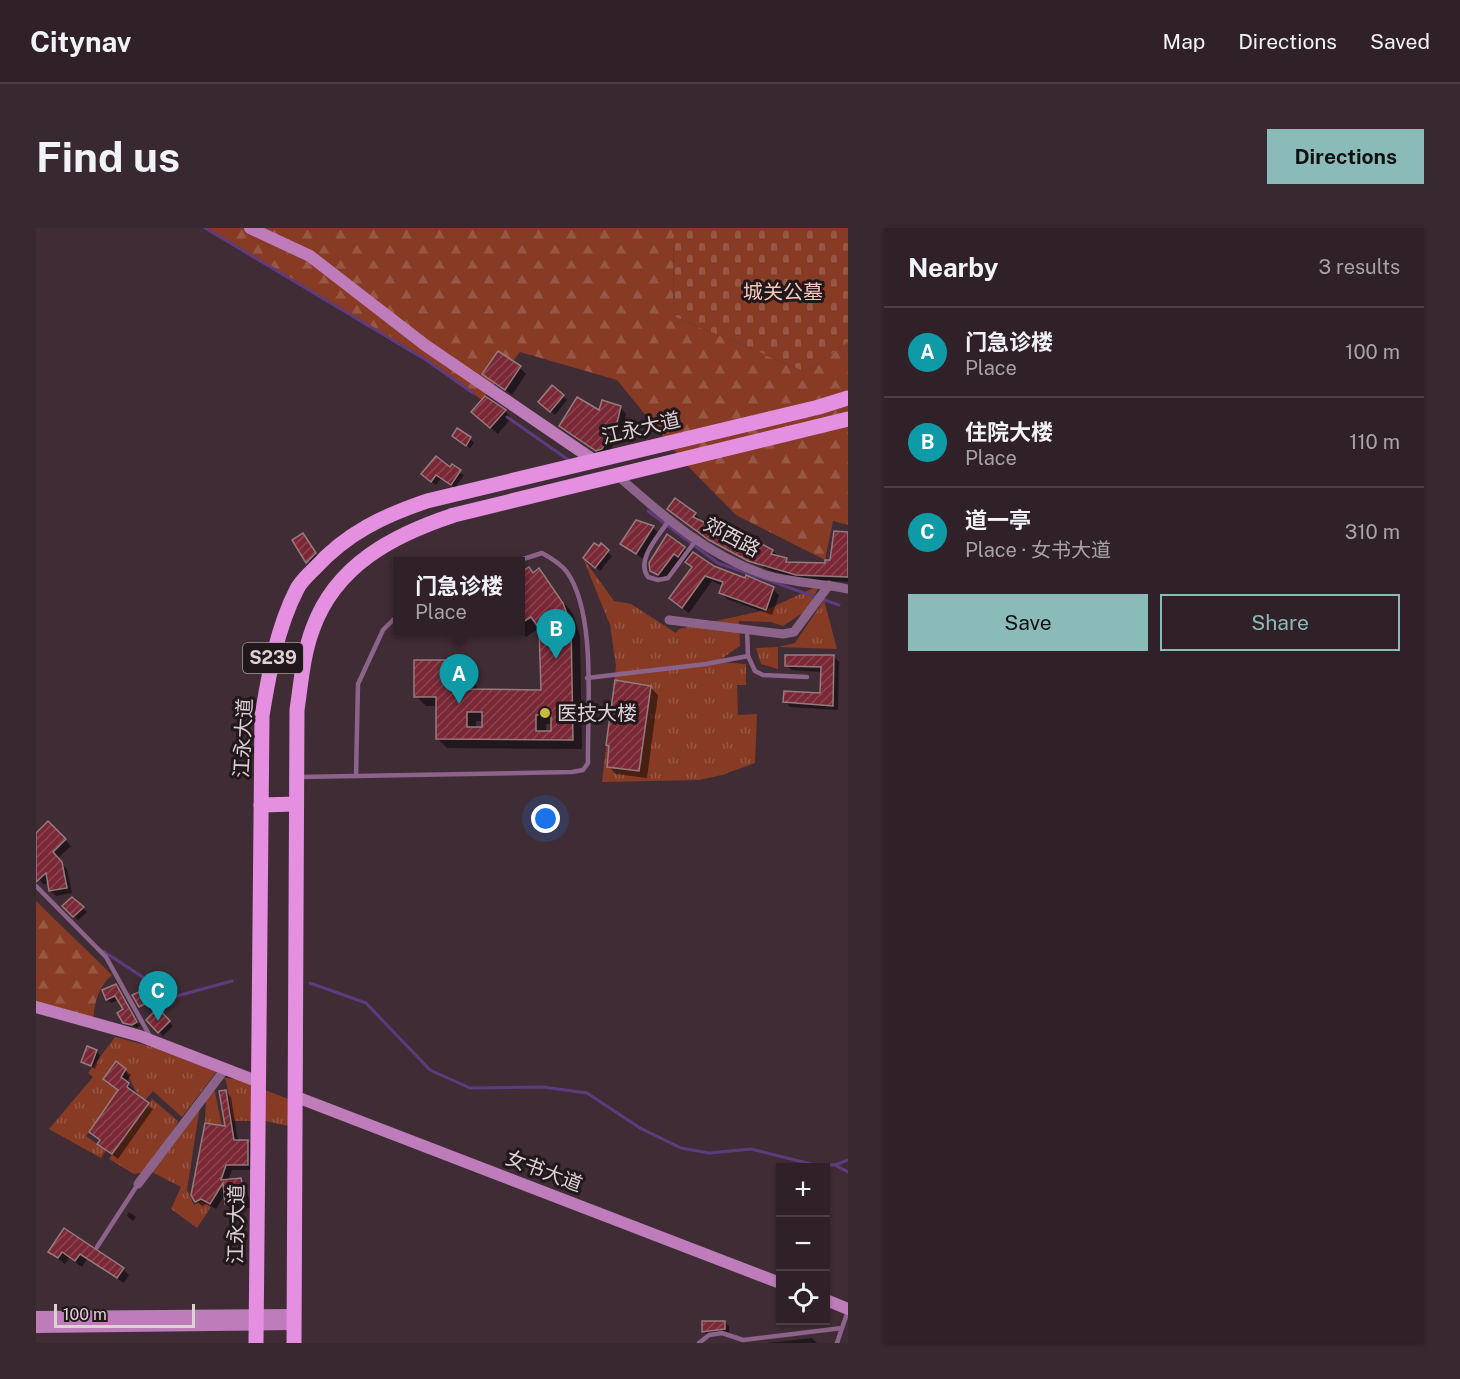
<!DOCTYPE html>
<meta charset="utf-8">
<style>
:root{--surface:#302128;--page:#382930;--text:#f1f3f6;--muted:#a8a3a8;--line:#4b3e45;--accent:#8bbbb9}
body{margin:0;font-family:"Public Sans","Noto Sans SC",sans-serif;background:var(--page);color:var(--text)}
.controls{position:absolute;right:18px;bottom:18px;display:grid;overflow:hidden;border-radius:0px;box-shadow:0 2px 4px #0004}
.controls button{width:54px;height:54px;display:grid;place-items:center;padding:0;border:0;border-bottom:2px solid var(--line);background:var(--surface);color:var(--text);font:30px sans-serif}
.scale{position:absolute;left:18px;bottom:15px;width:141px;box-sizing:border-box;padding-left:6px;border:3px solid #ded1d6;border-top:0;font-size:16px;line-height:21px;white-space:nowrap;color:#ded1d6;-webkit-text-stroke:4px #21181c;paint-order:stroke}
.you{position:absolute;left:510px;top:591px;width:21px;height:21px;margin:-15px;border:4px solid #fff;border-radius:50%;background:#1a73e8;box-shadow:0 0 0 9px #1a73e833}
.badge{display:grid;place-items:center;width:39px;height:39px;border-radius:50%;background:var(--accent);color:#fff;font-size:20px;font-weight:700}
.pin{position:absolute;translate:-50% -50px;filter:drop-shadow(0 2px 3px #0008)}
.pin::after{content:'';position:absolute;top:32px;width:21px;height:18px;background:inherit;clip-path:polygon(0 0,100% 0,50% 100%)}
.popup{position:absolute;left:357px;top:329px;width:132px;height:78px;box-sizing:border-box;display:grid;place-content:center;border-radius:0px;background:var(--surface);filter:drop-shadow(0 2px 4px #0005);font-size:20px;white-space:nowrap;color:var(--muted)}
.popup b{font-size:22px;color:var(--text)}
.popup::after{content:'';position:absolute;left:50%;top:100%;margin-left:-12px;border:12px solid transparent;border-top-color:var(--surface)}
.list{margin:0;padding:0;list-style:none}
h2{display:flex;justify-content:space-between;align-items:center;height:78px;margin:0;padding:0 24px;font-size:26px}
h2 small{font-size:20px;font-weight:400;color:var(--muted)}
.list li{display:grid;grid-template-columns:39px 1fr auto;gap:18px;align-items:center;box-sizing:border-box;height:90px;padding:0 24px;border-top:2px solid var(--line)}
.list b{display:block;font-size:22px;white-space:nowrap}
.list p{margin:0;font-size:20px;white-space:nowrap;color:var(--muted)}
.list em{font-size:20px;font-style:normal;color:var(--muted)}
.actions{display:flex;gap:12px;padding:18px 24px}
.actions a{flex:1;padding:14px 0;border:2px solid var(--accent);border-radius:0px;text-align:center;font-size:21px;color:var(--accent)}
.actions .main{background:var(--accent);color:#111}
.icon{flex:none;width:33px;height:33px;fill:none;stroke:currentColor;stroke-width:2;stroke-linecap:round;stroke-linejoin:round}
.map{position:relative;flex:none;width:812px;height:1115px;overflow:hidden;border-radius:0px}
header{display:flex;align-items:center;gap:36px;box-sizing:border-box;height:84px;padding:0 30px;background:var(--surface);border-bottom:2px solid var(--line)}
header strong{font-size:28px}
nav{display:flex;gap:33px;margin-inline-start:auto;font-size:21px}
.intro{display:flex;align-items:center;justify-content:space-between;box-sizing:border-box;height:144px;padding:0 36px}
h1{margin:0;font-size:42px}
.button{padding:15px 27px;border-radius:0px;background:var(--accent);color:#111;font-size:21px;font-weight:700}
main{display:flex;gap:36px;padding:0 36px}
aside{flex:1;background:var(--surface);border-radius:0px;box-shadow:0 2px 4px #0004}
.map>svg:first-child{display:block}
</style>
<header>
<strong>Citynav</strong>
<nav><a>Map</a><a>Directions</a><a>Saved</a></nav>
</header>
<div class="intro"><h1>Find us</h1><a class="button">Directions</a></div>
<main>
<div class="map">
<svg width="812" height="1115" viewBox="0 0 812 1115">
<defs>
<pattern id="grass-tufts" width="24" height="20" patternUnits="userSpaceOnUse" patternTransform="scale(1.5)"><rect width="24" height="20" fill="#873b25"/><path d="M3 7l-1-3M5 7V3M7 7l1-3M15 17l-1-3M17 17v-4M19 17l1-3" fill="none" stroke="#985644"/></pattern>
<pattern id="forest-firs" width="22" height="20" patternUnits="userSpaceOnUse" patternTransform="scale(1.5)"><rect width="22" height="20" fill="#873b25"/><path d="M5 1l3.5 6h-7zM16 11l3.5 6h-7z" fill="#985644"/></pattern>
<pattern id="cemetery-stones" width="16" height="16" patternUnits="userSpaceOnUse" patternTransform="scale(1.5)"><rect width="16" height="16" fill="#873b25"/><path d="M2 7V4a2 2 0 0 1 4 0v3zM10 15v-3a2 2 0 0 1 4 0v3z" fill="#985644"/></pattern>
<pattern id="building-hatch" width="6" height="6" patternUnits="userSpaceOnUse" patternTransform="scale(1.5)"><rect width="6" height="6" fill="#7a2836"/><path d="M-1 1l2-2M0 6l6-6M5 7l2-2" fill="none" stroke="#8c4652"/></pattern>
</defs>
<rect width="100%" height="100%" fill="#402c35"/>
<g fill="url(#grass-tufts)">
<path d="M547,330L578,373L595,376L640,405L643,401L730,382L784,357L771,382L747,398L735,394L703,393L704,418L681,434L710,436V457H701L702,487L721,486L719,535L686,547L663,552L566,554L580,438L574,397Z"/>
<path d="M788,372L801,421L742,419V441L725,436L720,420L742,419L759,415Z"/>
<path d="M79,809L124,821L181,843L146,889L117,863L109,872C92,860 97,844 79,833L67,851L82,862L50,908L70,922L65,930L13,901L57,849L52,845Z"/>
<path d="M187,850L201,851L252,871V898L229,893H197L190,852Z"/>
<path d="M178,860L186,898L169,895L170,870Z"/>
<path d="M116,871L142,893L141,896L109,944L98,946L73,931Z"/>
<path d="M164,878L151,962L158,977L165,973L175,979L161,1000L135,981L145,959L116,944Z"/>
</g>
<g fill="url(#forest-firs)">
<path d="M170,0H638L637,88L770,144L812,114V297L797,293L789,332L700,287L647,233L581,152L484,124L446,172L390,132Z"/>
<path d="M0,673L76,747C61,761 59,774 57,794L0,779Z"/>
</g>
<path fill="url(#cemetery-stones)" d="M638,0H812V114L770,144L637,88Z"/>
<g fill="#0007" fill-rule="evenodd">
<path d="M484,140L490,146L476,167L448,146Z"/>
<path d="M527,168L531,172L519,187L508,178Z"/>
<path d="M584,179L590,186L586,201L572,227L567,228L525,198Z"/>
<path d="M469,183L475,190L462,206L444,191Z"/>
<path d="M434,211L438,215L434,220L422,212Z"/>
<path d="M414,241L428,247L419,260L405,250L400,257L391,250Z"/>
<path d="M638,286H659L664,291L663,293L736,323L754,336H791L796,333L812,306V354L767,351L735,343L680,317Z"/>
<path d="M617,299L623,306L607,331L586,316Z"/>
<path d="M266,307L285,332L278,340L258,312Z"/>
<path d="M631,308L677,340L737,361L743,367L736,387L691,371L685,364L687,358L676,353L653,385L641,376L657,340L645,332L632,352L623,349L616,343Z"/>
<path d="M565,318L576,328L564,343L549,329Z"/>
<path d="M503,342L537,386L544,408L546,521L411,520L401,510V478H390L380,468L430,433L440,443V463L506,464L505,399L490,409L484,402V374L497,346ZM440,493H448V501H440ZM510,496H517L516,505L510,504Z"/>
<path d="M798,429L803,434L802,482L754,479L749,473L786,466V444L756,442L750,437Z"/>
<path d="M614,459L622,467L611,550L580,546L572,538Z"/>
<path d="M12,595L35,618L21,631L31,641L36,665L20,668L14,662L13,653L8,657L0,647V607Z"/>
<path d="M37,669L51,684L42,692L28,678Z"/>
<path d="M80,758L104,798L100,800L89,794V782L83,772L75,775L71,771Z"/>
<path d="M122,782L137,798L127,808L112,792Z"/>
<path d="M60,823L64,827L59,841L46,833Z"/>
<path d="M89,842L95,847L90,855L98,862L96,864L117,881L82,931L69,921L63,916L65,913L55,904L83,863L69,851Z"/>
<path d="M189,863L195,869L202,913H212L217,919V942H196L192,953L205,952L210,958L215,980L196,981L190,976V965L180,981L171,976L166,978L160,973L190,900Z"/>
<path d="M93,984L100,989L97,993L91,988Z"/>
<path d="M29,1002L87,1041L93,1047L88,1055L51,1031L46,1039L33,1030L29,1036L21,1030L14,1024Z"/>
<path d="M688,1094L693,1098V1105L672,1108L668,1104Z"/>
<path d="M776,1110L781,1115H732Z"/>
</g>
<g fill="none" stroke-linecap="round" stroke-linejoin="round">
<g stroke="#5e3b7f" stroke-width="3">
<path d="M169,0L390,132L437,165"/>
<path d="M471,189L534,233"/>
<path d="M612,283L682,335L803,377"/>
<path d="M67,723L137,769L196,753"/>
<path d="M274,755L330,775L394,842L434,860L507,859L551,865L604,900L645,920L673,925L715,921L775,936L799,937L812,944"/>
<path d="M799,937L812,932"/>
</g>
</g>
<g fill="url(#building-hatch)" stroke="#957b7d" stroke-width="1.5" fill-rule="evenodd">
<path d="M462,123L485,138L469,162L446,146Z"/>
<path d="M516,157L528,167L514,184L502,174Z"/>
<path d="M449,168L470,182L454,200L435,184Z"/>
<path d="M541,169L563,182L566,172L585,178L581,195L566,221L560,223L523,198Z"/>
<path d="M421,200L435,209L430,218L416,208Z"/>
<path d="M400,228L414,239L416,236L425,242L415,257L400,247L395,254L385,246Z"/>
<path d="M639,270L660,285L657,289L691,305L694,300L713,309L737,322L735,326L751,330L750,334L789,335V332H794L798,303L812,304V349L760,347L712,333L673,312L631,281Z"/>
<path d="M600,292L618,298L600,326L584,316Z"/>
<path d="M267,305L280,325L270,335L256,312Z"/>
<path d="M631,306L649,319L642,329L638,326L622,347L614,343L613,335Z"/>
<path d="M558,315L563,318L565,315L573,322L559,340L547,330Z"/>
<path d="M657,324L678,338L709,350L710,347L738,359L730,382L683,365L687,354L669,348L646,380L633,370L656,339L649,334Z"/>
<path d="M493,339L497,345L503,340L527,375L535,397L537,512L400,511V469H378V432H431V461L505,462L503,400L495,389L484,396V345ZM431,484H446V499H431ZM500,487H515V503H500Z"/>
<path d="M749,427H798L797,478L747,474L748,463L784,465L785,439L749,438Z"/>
<path d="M579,452L615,458L603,543L571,539L573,518L570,517Z"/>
<path d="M12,593L30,611L17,624L26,634L31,660L13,663L10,645L0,654V605Z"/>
<path d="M36,669L48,679L37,689L26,678Z"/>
<path d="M80,756L101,794L96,797L87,795L81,785L87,781L79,768L70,772L66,762Z"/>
<path d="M103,764L109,776L103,779L96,767Z"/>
<path d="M122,780L134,793L122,805L110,792Z"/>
<path d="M51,818L61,822L55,838L45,834Z"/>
<path d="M80,833L90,841L85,849L93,855L91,859L113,875L76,926L61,916L64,912L53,904L82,862L67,851Z"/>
<path d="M190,862L198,912H212V937H190L185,952L205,950L210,974L189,976L187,955L174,976L165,971L159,974L155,967L169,895L189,898L183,863Z"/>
<path d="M28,1000L88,1040L81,1050L44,1026L39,1033L26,1024L22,1030L12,1024Z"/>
<path d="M666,1093H689V1101L666,1104Z"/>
</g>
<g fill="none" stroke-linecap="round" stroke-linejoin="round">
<g stroke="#8c638a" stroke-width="4.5">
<path d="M633,292C624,307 599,331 612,349L622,352L632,350L660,312"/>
<path d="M711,401L712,428L719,443L727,447L771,449"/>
<path d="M551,450L670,436L712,428"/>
<path d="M320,548L322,456L347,402L362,387"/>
<path d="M263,549L536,544L547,542L552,535C551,483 561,387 531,344C525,336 515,330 506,325L478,334"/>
<path d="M0,658L70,729L115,810"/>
<path d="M61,1019L102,956"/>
<path d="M663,1115L673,1107L686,1105L707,1112L806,1100L812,1083"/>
<path d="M801,1115L806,1100"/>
</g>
<g stroke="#8c638a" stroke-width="9">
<path d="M582,248C627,288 672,328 730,347C756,355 785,355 812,361"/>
<path d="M633,392L747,406L758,404L793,357"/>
<path d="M102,956L189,841"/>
</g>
<g stroke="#be7cbb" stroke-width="12">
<path d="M214,0L274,28L389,117L559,233"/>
<path d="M0,779L104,808L223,854"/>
<path d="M258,868L744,1055"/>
<path d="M790,1072L812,1081"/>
<path d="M0,1089L257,1087"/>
<path d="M0,1099L257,1096"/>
</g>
<g stroke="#e58fe1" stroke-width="15">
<path d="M225,577L260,576"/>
<path d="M220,1115L226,488C233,445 241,400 261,361C265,353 273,346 279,340C311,305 347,288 391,273L783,179L812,170"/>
<path d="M258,1115L261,482C265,455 267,426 277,400C300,337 357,307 418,287L812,191"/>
</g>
</g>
<circle fill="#c5bc3d" stroke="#21181c" stroke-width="2" cx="509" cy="485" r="6"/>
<g text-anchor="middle" stroke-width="6" stroke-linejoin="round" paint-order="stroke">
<rect fill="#21181c" stroke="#a59a9e" stroke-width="1.5" x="207" y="415" width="60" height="30" rx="4.5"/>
<g font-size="18" font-weight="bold" fill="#ded1d6">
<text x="237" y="436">S239</text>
</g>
<g font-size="20" fill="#f7c8ba" stroke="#21181c">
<text x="747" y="71">城关公墓</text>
</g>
<g font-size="20" fill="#ded1d6" stroke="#21181c">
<text transform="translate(605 200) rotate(-13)" y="7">江永大道</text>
<text transform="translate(696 309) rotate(28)" y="7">郊西路</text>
<text transform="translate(207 510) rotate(-87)" y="7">江永大道</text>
<text transform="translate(508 943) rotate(21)" y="7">女书大道</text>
<text transform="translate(200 996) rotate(-89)" y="7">江永大道</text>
</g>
<g font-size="20" fill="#ded1d6" stroke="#21181c" text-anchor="start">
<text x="521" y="492">医技大楼</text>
</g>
</g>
</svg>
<div class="controls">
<button>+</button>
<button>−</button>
<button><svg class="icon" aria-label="locate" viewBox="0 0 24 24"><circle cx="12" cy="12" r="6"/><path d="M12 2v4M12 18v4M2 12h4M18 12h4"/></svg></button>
</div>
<div class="scale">100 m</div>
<div class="you"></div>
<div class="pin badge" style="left:423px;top:476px;background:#0f9aa8">A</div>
<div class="popup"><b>门急诊楼</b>Place</div>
<div class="pin badge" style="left:520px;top:431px;background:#0f9aa8">B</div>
<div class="pin badge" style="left:122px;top:793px;background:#0f9aa8">C</div>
</div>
<aside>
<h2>Nearby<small>3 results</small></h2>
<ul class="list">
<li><span class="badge" style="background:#0f9aa8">A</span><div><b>门急诊楼</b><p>Place</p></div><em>100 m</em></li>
<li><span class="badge" style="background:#0f9aa8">B</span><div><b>住院大楼</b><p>Place</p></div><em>110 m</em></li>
<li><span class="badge" style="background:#0f9aa8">C</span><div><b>道一亭</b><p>Place · 女书大道</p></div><em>310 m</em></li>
</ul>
<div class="actions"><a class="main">Save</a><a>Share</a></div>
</aside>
</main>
